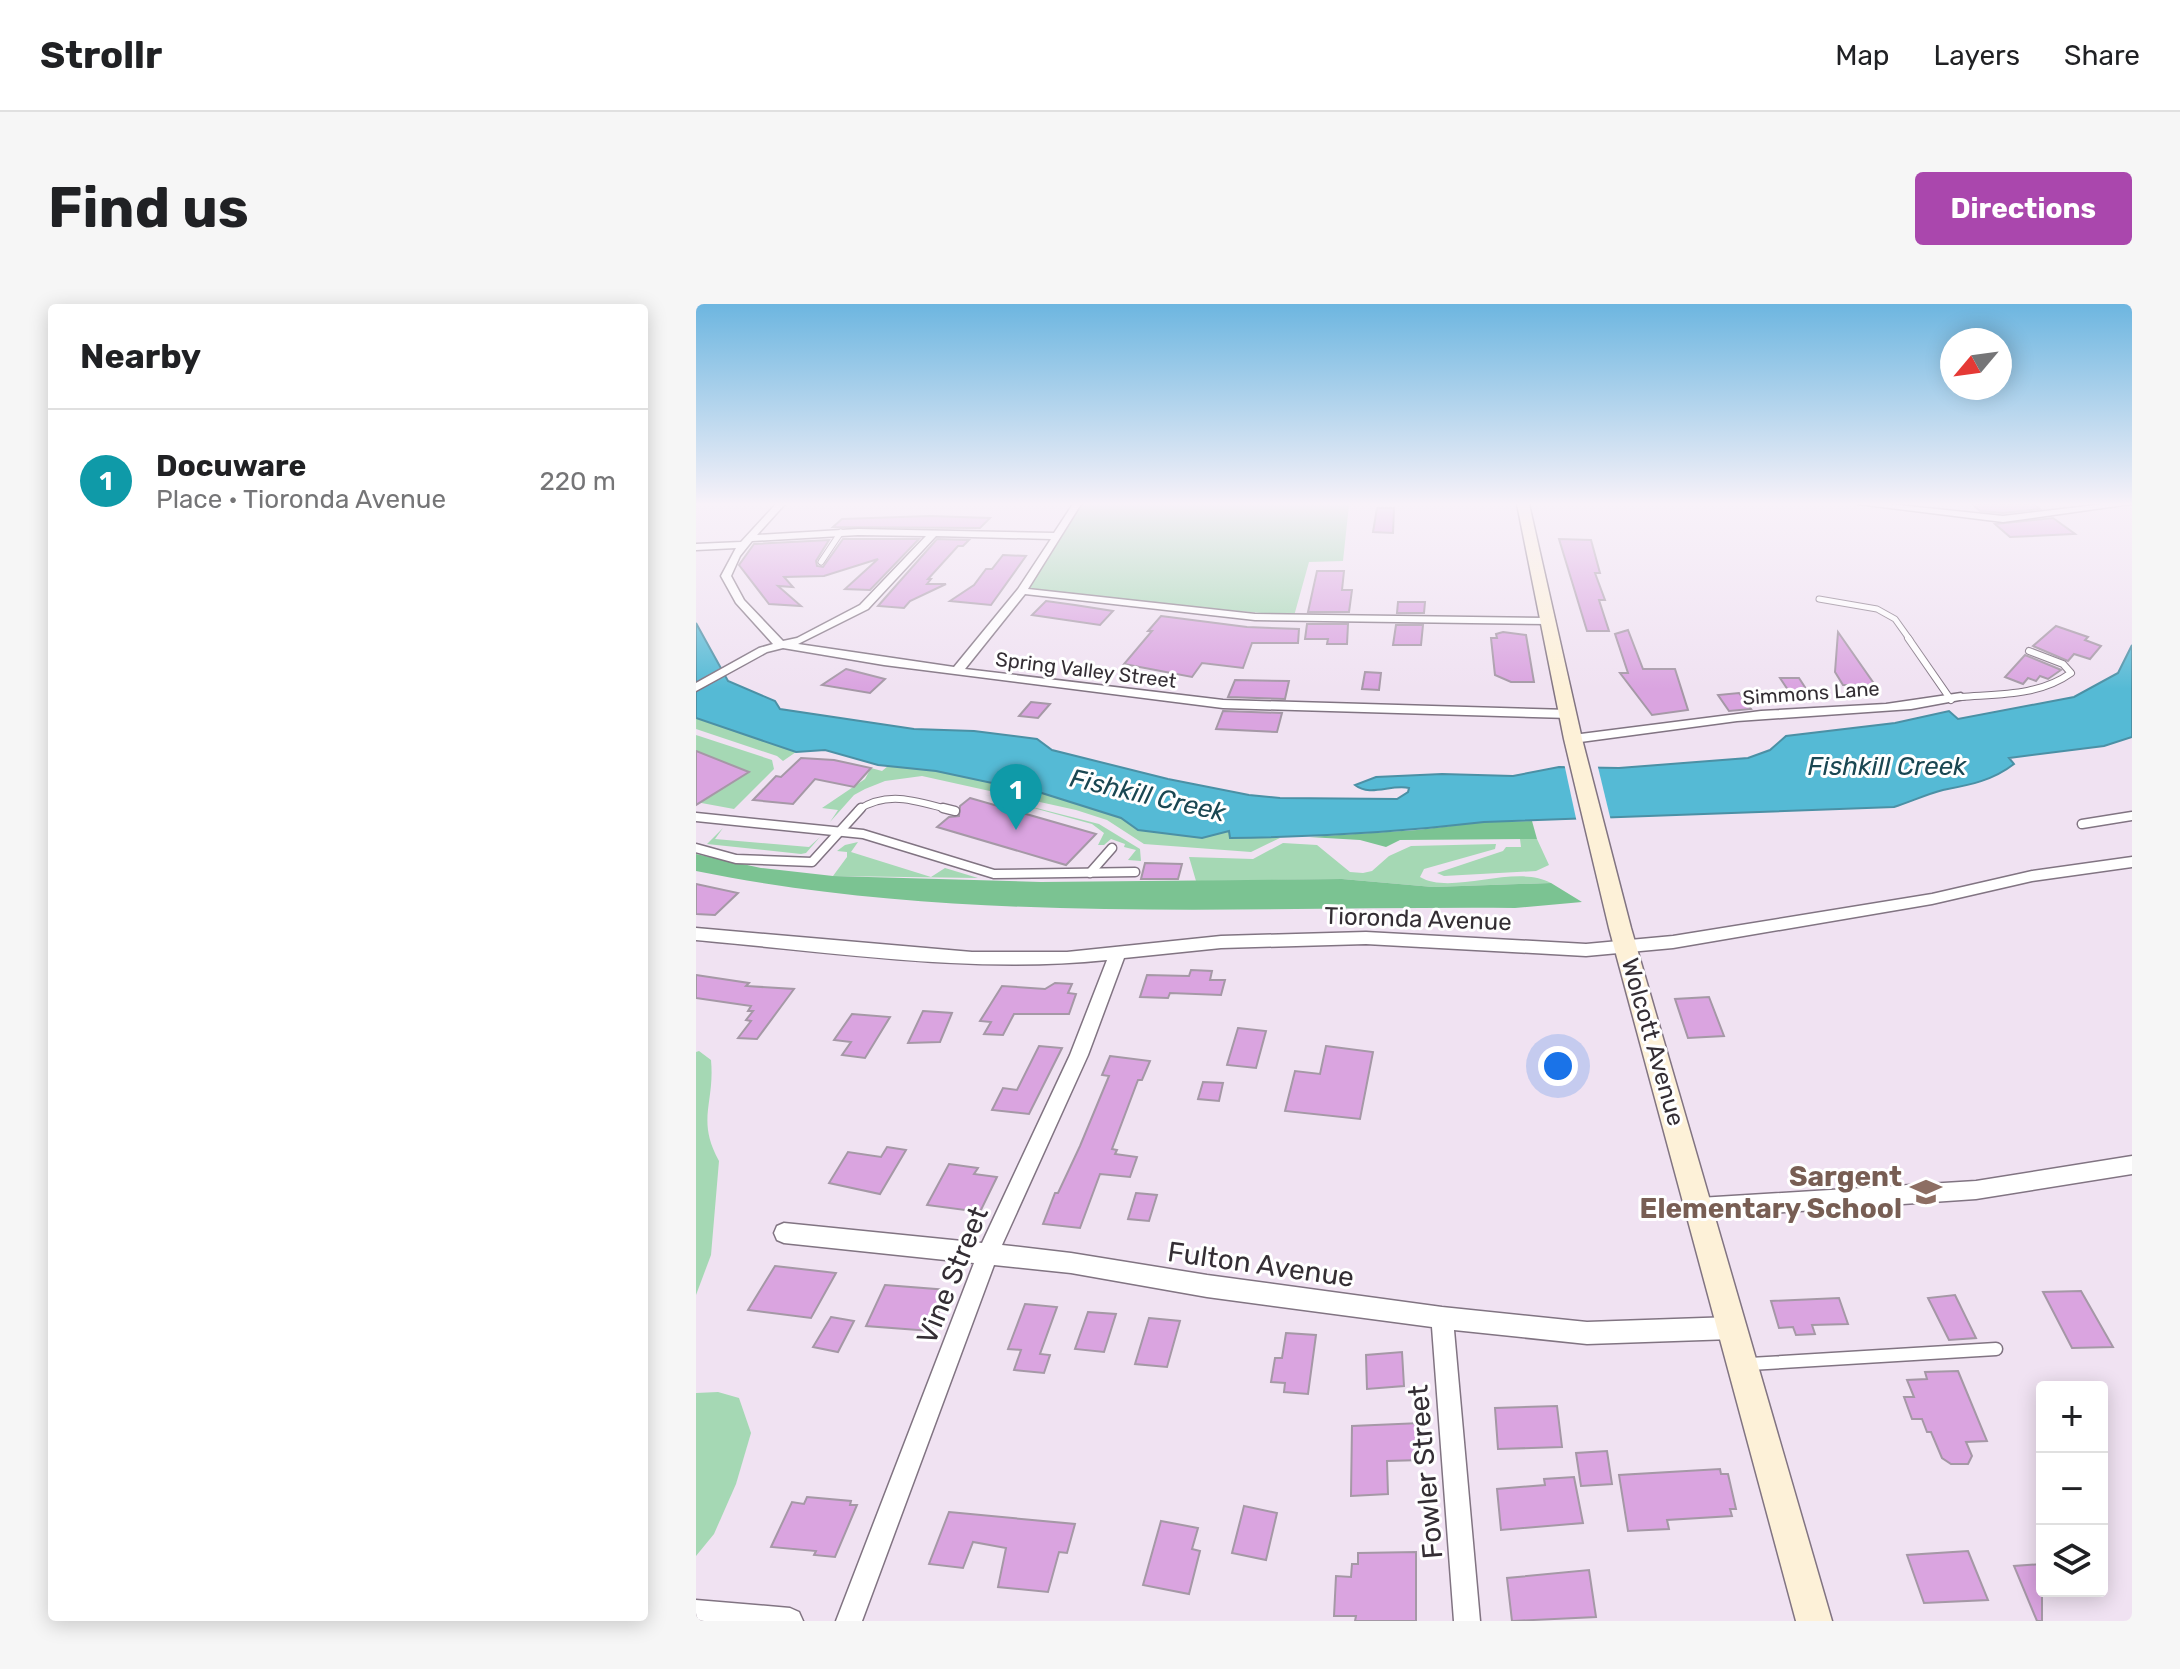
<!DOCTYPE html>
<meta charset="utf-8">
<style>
:root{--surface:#fff;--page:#f6f6f6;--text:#202124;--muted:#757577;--line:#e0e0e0;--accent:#aa47ad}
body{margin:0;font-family:Rubik,sans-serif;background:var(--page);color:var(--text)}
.controls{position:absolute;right:24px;bottom:24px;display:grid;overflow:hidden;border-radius:8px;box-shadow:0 4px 20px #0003}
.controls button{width:72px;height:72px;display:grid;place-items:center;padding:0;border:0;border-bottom:2px solid var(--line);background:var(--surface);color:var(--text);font:40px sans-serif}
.compass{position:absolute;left:1244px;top:24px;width:72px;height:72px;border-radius:50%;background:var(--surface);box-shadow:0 4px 20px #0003;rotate:241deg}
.you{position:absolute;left:862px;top:762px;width:28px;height:28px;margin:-20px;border:6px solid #fff;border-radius:50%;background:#1a73e8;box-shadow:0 0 0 12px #1a73e833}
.badge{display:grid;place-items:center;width:52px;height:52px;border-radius:50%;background:var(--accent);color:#fff;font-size:26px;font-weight:700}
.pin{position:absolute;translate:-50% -66px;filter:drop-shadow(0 2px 4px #0008)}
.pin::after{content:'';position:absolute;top:42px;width:28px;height:24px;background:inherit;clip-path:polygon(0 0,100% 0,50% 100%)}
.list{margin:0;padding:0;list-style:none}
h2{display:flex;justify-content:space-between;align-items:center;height:104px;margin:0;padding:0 32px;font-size:34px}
h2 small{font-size:26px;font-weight:400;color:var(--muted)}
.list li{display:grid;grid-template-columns:52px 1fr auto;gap:24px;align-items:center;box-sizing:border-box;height:144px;padding:0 32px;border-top:2px solid var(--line)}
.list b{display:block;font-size:30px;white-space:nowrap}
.list p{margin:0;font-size:26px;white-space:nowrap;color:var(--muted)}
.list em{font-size:26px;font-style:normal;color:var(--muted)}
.icon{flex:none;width:44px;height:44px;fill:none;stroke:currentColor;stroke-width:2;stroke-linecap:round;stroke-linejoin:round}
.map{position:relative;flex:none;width:1436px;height:1317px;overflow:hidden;border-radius:8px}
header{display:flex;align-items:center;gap:48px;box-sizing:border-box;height:112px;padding:0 40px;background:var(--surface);border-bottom:2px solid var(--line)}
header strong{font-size:38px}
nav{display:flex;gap:44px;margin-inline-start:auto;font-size:28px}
.intro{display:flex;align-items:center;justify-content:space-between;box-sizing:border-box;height:192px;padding:0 48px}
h1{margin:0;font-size:56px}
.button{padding:20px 36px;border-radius:8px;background:var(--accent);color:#fff;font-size:28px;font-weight:700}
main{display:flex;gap:48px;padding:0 48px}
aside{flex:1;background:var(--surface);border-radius:8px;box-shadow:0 4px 20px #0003}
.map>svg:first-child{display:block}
</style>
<header>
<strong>Strollr</strong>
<nav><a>Map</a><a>Layers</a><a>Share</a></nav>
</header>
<div class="intro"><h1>Find us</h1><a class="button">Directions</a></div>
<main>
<aside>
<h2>Nearby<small></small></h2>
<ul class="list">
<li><span class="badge" style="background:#0f9aa8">1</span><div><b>Docuware</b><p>Place · Tioronda Avenue</p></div><em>220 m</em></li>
</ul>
</aside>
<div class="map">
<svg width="1436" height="1317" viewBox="0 0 1436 1317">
<rect width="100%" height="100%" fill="#f0e2f2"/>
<g fill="#a5d8b4">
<path d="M381,200H702L653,201L647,257L613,258L598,312L326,287Z"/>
<path d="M0,414L100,448L87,457L81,452L0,425Z"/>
<path d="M0,431L76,456L78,465L38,505L0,498V496L5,498L31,482L25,478L45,465L0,447Z"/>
<path d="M192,462L240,467L296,479L311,478L425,514L442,526L506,534L534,527L535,534H584L555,548L448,540L411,516L380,506L226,472L189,477L169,485L158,491L134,518L142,506L126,504L169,475L175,464L186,467Z"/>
<path d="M286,490L403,520L444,545L445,557L432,556L440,546L428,543L429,540L415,535L408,541H402L408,529L396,520Z"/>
<path d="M27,524L19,535L113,543L124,533L110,549L105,550L11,540Z"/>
<path d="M824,535H841L853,561L840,567L748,572L741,569L807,547L810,543H825Z"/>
<path d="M162,538L155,548L235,573L249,564L282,574L137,572L151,553V548L141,547L149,541Z"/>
<path d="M587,539L621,541L654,568L667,569L676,567L693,552L715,542L800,540L799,545L728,565L724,573C756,592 819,559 855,579L737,583L646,575L500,577L493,553L557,555Z"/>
<path d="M3,747L15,756C19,800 0,815 23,857L15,951L0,991V748Z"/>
<path d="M22,1088L43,1094L55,1129L40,1180L18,1230L0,1252V1089Z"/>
</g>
<g fill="#7bc392">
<path d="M836,517L841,535L704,536L690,543L664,536L613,533L721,526L788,518Z"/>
<path d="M0,550L65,564L137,572L345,578L646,575L737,583L855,579L886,598L819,604C551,602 263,621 0,567Z"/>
</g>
<path fill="#55bad5" stroke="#4b90a5" stroke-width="2" d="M0,319L32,377L79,397L84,405L218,425L278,427L341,435L356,446L472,475L553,491L584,494L701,495L712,488L713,484C695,480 674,493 659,481L680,473L746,470L817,472L863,463L923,464L1052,454L1074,446L1090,432L1199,419L1253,407L1262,415L1378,393L1422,369L1436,341V433L1408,442L1313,454L1318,460C1296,477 1273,481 1247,486C1231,490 1214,498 1198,503L788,518C704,528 619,533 534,534L533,527L506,534L442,526L425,514L311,478L296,479L240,467L182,461L129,446L100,448L0,414Z"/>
<path fill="#f0e2f2" d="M868,459H901L915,517L881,519Z"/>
<g fill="#daa4e0" stroke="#a598a6" stroke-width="2">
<path d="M1276,200H1338L1344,205L1307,209L1284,207Z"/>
<path d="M681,204H698L697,229L677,228Z"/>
<path d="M234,212L294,214L284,224L137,223L146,215Z"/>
<path d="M1357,214L1379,230L1314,233L1299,220Z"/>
<path d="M147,235H223L174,286L149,285L182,255L128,272L88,273L97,283L82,282L105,302L73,300L43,261L58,240L133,236L120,257L121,262L127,263Z"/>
<path d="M241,235L273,236L267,242H262L232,275H235L231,280H250L214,297L208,304L182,302Z"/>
<path d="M863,235L895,236L904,269H899L909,296H903L913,327H891Z"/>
<path d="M307,251L330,252L295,301L254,297L278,281L290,265H296Z"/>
<path d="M621,267H648L646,286H656L653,308H612Z"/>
<path d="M350,297L379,301L417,307L404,321L336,311Z"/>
<path d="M702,298H729L728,309H701Z"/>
<path d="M465,312L551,323L603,325L602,339H556L547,364L506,359L496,373L428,360L456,327H452Z"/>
<path d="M611,320H652L651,340H631L632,335H609Z"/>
<path d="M700,321H727L725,341H697Z"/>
<path d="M1360,322L1392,333L1389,336L1405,342L1394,355L1378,350L1372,357L1337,342Z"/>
<path d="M932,326L947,365H979L992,406L956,411L924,369H932L919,330Z"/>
<path d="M807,328L830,331L838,378H815L799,371L795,334H801L800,330Z"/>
<path d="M1142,328L1179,381H1147L1139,368Z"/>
<path d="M1329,351L1363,365L1365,366L1352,375L1344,372L1340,377L1332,374L1327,380L1309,373Z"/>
<path d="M150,365L189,375L174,389L126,381Z"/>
<path d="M669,368L685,369L683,386L666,385Z"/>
<path d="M1084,374H1103L1116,394L1098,395Z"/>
<path d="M539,376L593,377L589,395L532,393Z"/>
<path d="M1043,389L1055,405L1033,407L1022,391Z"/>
<path d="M335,398L354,400L342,414L323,412Z"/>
<path d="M527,407L586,409L581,428L520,425Z"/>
<path d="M0,447L53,468L0,501Z"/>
<path d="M105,454L138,456L175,464L158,483L119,475L97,500L57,496L80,472L85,473Z"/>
<path d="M274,494L400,530L370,561L241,523L253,513L263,512L264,502Z"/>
<path d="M449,559L486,560L482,575H445Z"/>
<path d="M0,580L42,589L19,611L0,610Z"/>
<path d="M495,666L516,667L514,676H529L525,691L474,689L472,694L444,693L451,671L493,672Z"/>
<path d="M0,671L53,679L50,682L98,685L61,735L42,734L55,717L50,716L57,707H52L55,702L0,694Z"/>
<path d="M359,679L376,680L372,689L380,690L373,710H318L307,731L288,730L295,718L284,717L306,682L349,685Z"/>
<path d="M1013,693L1028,732L992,734L979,695Z"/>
<path d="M227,707L256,709L244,738L212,739Z"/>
<path d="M156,710L194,713L169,754L146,751L155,738L138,736Z"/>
<path d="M542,724L570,727L560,764L531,761Z"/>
<path d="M343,742L366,744L333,810L296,806L307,784L321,786Z"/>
<path d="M630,742L677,748L664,815L589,807L599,767L624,770Z"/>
<path d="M414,752L454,757L446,776H442L416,845L421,846L419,850L441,853L434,873L404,870L384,924L347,920L359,889H362L384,842L413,772L406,771Z"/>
<path d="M507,778L527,779L523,797L502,795Z"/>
<path d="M191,843L210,846L184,890L133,879L152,848L185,853Z"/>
<path d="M253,860L282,864L278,870L301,873L284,908L231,901Z"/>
<path d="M440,889L461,891L453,917L432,915Z"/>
<path d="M79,962L140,969L115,1014L52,1006Z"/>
<path d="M189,981L252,986L235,1027L170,1022Z"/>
<path d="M1385,987L1417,1043L1376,1044L1347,988Z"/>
<path d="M1259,991L1280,1034L1253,1036L1232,994Z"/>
<path d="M1143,994L1152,1020L1116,1021L1119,1030L1100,1031L1097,1023L1083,1024L1075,997Z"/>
<path d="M329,1000L361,1003L344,1050L354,1051L348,1069L318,1066L325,1046L312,1045Z"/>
<path d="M392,1008L420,1010L408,1048L379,1045Z"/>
<path d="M135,1013L158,1017L142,1048L117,1043Z"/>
<path d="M453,1014L484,1017L471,1063L439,1060Z"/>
<path d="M590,1029L620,1031L612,1090L588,1088L589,1079L575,1078L579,1054H586Z"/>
<path d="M706,1048L708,1082L671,1085L670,1051Z"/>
<path d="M1262,1067L1291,1137L1270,1138L1276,1152L1272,1160H1255L1246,1154L1235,1128H1231L1226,1115H1216L1208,1093H1218L1211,1076L1231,1075L1229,1068Z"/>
<path d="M861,1102L866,1143L802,1145L799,1104Z"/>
<path d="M725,1119L726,1156L691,1157L692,1190L655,1192L656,1122Z"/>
<path d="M911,1147L916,1180L885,1182L880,1149Z"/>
<path d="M1024,1165L1025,1170H1032L1040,1205H1034L1036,1212L971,1216L973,1225L932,1227L923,1171Z"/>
<path d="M878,1173L887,1219L805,1226L801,1185L849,1181L848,1175Z"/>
<path d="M111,1193L155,1197L154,1201H161L139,1253L118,1251L120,1247L75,1243L96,1198L108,1200Z"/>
<path d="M548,1202L581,1209L570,1256L536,1249Z"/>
<path d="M253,1208L379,1220L371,1249L363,1248L352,1288L302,1283L310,1244L277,1238L267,1264L233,1260Z"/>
<path d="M465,1217L502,1224L496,1245L504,1247L493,1290L447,1281Z"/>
<path d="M1272,1247L1292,1296L1228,1299L1211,1251Z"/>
<path d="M720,1248V1317H659L660,1312H638L640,1272L655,1273L656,1260H662V1249Z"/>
<path d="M1346,1260V1317H1341L1318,1262Z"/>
<path d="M893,1266L900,1313L816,1317L811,1274Z"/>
</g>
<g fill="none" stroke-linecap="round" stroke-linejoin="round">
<defs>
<g id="lane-far3">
<path d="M125,258L145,228"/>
<path d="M1123,295L1181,305L1199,315L1214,336"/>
</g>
<g id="lane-far2">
<path d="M1212,334L1255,396"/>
<path d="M1265,393C1302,390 1343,392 1375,369L1367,360L1333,347"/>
<path d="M162,506C191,486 222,497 254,506"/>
</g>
<g id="lane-far1">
<path d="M247,504L259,507"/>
<path d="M0,513L167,530L298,570L439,568"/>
<path d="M1386,520L1436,512"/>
<path d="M0,544L40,555L116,558L165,504"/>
<path d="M394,569L416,544"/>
</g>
<path id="lane" d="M1054,1060L1300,1045"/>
<g id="street">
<path d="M80,200H89L61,231L162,225L358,229L377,200H385L332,285L559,310L854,314L859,317L854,320L559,316L329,290L269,365L527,396L873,406L879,410L873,414L527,404L188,361L87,344L71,348L0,387V379L63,344L77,340L40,299L25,272L40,244L0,246V240L45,238ZM162,231L230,232L164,301L101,334L87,337L48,296L35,272L44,252L56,237ZM240,232L355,235L322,285L258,363L102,340L172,305Z"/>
<path d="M1162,200H1192L1307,212L1408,200H1435L1307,218Z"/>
<path d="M1265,389L1271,393L1269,395L1215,405L1041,417L877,439L871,435L877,431L1065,407L1190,400Z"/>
<path d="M1436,553V563L1336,577L1236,600L977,644L890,652L670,640L525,644L428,654L392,751L306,941L375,949L511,971L746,1003L891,1018L1036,1013L1044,1016L1047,1024L1044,1032L1036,1035L891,1040L758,1026L784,1317H758L736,1023L511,993L375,969L298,961L166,1317H140L278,959L88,939L81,936L78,929L81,922L88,919L286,939L374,751L411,656C275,670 136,648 0,636V624L276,648H371L525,632L670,628L890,640L977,632L1236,590L1336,567Z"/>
<path d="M1436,852V870L1280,895L1003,914L996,911L993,904L996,897L1003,894L1280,877Z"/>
<path d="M0,1296L94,1304L103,1308L107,1317H0Z"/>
</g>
<path id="secondary" d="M821,200H833L886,435L935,624L1136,1317H1100L913,624L868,435Z"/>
</defs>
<use href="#lane-far3" stroke="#817482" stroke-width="7"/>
<use href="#lane-far2" stroke="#817482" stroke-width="8"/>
<use href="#lane-far1" stroke="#817482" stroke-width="11"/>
<use href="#lane" stroke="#817482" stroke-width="15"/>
<use href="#street" stroke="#817482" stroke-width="3"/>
<use href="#secondary" stroke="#817482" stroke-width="3"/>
<use href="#lane-far3" stroke="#fff" stroke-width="5"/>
<use href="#lane-far2" stroke="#fff" stroke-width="6"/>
<use href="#lane-far1" stroke="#fff" stroke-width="8"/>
<use href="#lane" stroke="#fff" stroke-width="12"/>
<use href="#street" fill="#fff" fill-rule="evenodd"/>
<use href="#secondary" fill="#fdf1d8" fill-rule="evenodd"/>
</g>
<linearGradient id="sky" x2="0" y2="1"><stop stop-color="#6db6e0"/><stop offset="0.52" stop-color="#f8f2f9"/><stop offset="1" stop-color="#f8f2f9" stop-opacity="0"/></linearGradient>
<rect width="1436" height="385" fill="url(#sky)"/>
<defs>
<symbol id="school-bare" viewBox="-9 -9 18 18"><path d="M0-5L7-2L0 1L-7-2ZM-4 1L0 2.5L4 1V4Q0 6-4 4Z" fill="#8d6e63" stroke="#fff" stroke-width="2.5" paint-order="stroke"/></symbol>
</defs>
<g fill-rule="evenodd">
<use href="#school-bare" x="1208" y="866" width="44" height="44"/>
</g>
<g text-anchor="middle" stroke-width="6" stroke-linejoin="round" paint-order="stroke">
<g font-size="20" fill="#342e34" stroke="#fff">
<text transform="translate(390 366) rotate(7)" y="7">Spring Valley Street</text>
<text transform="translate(1115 389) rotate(-4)" y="7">Simmons Lane</text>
</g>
<g font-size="24" fill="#342e34" stroke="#fff">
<text transform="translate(722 615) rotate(2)" y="8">Tioronda Avenue</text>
<text transform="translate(957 738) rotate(74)" y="8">Wolcott Avenue</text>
</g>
<g font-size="26" font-style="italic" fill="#1a4752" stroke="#fff">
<text x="1191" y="471">Fishkill Creek</text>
<text transform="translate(452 491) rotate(13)" y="9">Fishkill Creek</text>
</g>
<g font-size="28" font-weight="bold" fill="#785e54" stroke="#fff" text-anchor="end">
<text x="1206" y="882">Sargent<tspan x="1206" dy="32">Elementary School</tspan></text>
</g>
<g font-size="28" fill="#342e34" stroke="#fff">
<text transform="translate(565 960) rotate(8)" y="10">Fulton Avenue</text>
<text transform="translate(256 971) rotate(-68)" y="10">Vine Street</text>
<text transform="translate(729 1168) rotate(-95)" y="10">Fowler Street</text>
</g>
</g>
</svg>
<div class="controls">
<button>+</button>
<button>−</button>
<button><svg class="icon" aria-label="layers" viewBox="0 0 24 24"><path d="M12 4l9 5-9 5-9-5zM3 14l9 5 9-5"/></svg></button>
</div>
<svg class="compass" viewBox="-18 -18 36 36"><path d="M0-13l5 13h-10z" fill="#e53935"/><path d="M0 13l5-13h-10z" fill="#757577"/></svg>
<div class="you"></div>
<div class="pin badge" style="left:320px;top:526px;background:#0f9aa8">1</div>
</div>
</main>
